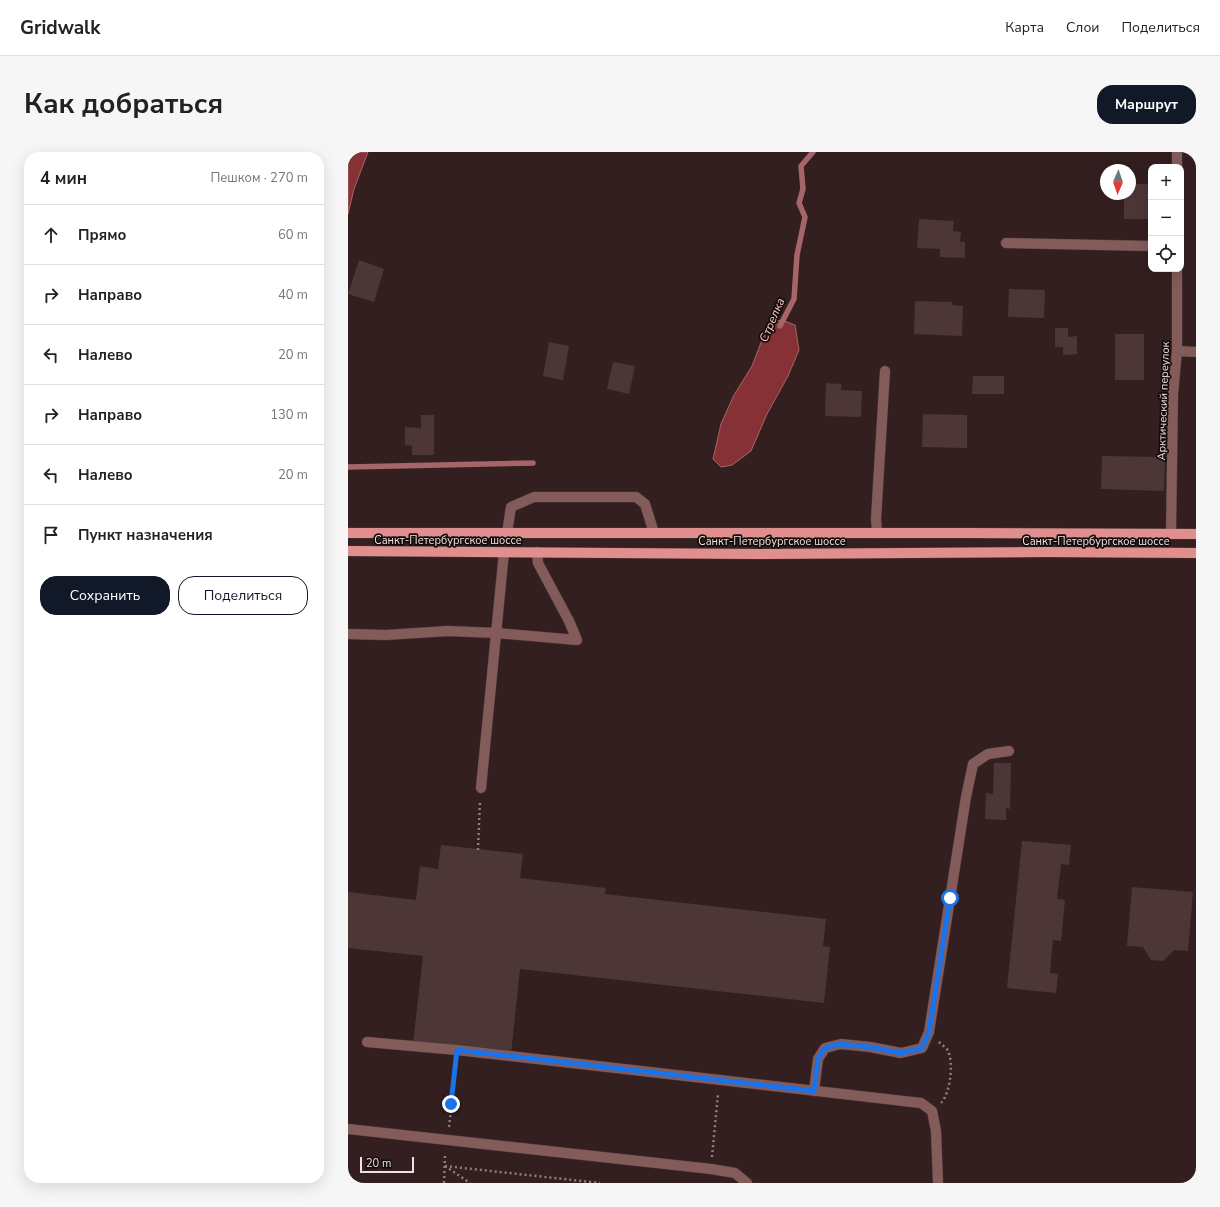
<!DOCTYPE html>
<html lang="ru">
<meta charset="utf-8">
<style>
:root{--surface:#fff;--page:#f6f6f6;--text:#222;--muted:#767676;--line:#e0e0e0;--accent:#111827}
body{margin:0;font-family:"Nunito Sans",sans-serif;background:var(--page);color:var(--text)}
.controls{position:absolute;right:12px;top:12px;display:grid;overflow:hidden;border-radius:8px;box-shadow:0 4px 16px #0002}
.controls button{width:36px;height:36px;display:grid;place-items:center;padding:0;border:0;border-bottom:1px solid var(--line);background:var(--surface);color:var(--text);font:20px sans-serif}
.compass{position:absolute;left:752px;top:12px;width:36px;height:36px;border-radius:50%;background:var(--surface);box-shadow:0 4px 16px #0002;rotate:182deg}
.scale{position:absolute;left:12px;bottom:10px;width:54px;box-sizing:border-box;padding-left:4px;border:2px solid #efe1e1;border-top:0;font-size:11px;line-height:14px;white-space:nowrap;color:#efe1e1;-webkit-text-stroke:3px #140c0b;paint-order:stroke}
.stop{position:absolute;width:12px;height:12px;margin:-9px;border:3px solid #1a73e8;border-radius:50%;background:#fff}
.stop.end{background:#1a73e8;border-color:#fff;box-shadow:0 1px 4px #0008}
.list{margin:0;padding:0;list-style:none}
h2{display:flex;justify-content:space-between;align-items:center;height:52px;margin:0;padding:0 16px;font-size:17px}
h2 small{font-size:13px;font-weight:400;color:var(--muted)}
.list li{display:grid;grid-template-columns:26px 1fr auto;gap:12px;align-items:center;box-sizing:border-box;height:60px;padding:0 16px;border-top:1px solid var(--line)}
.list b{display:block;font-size:15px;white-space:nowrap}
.list em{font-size:13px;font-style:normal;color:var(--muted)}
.actions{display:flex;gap:8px;padding:12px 16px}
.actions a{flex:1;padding:9px 0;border:1px solid var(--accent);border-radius:16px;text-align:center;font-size:14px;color:var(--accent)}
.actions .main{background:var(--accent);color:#fff}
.icon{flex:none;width:22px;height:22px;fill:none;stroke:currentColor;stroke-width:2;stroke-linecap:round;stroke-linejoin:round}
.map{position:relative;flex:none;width:848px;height:1031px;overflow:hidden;border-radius:16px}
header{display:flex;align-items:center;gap:24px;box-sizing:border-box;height:56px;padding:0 20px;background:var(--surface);border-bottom:1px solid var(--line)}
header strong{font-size:19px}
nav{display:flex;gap:22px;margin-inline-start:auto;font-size:14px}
.intro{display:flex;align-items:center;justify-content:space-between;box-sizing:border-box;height:96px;padding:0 24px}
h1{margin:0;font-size:28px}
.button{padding:10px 18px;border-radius:16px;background:var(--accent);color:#fff;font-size:14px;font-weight:700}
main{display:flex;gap:24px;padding:0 24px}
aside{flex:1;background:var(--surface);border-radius:16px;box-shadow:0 4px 16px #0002}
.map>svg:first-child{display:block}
</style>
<header>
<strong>Gridwalk</strong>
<nav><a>Карта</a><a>Слои</a><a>Поделиться</a></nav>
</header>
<div class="intro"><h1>Как добраться</h1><a class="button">Маршрут</a></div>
<main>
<aside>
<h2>4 мин<small>Пешком · 270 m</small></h2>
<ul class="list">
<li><svg class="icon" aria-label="ahead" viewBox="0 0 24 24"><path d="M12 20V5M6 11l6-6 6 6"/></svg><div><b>Прямо</b></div><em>60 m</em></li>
<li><svg class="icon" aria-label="right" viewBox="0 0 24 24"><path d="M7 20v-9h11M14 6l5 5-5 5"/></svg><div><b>Направо</b></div><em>40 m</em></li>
<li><svg class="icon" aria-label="left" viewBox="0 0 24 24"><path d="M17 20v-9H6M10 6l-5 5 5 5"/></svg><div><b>Налево</b></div><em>20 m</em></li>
<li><svg class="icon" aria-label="right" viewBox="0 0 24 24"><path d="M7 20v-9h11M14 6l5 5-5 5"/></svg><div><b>Направо</b></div><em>130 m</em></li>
<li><svg class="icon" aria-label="left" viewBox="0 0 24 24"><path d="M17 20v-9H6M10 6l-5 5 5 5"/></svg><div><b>Налево</b></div><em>20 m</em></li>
<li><svg class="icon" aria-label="arrive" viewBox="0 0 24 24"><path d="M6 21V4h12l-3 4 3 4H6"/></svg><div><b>Пункт назначения</b></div></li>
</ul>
<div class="actions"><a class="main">Сохранить</a><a>Поделиться</a></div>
</aside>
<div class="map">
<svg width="848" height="1031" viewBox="0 0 848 1031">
<rect width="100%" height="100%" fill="#331f1f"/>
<g fill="#863135" stroke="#a66669">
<path d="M0,0H20L6,37L0,62Z"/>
<path d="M434,168L447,173L451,198L440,224L419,262L403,299L384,313L373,315L365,307L373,272L386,243L404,214L414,188L424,170Z"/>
</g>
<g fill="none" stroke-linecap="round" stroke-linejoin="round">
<g stroke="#a66669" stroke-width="5.5">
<path d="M432,174L446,147L449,103L457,65L451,51L455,37L453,14L465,0"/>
<path d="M0,315L185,311"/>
</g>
</g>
<g fill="#4c3736">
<path d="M782,32H803V67H776V42H782Z"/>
<path d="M571,67L606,69L605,79L613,80L612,90H617V106L592,105V97L569,96Z"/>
<path d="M11,108L36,117L26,150L0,142Z"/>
<path d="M661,137L697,138L696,166L660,165Z"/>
<path d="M567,149L604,150V153L615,154L614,184L566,182Z"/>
<path d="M707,176H720V185L729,184V202L715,203V195H707Z"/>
<rect x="767" y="182" width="29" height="46"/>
<path d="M201,190L221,194L215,228L195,224Z"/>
<path d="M265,210L287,214L281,242L259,237Z"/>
<path d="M625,224H656V242H624Z"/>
<path d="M478,231L493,232V238L514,239L513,265L477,264Z"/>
<path d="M575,262L619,263V296L574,295Z"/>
<path d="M73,263H86V303H64V294L57,293V275L73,276Z"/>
<path d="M754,304L817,305L816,339L753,337Z"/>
<path d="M646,611H663L662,657L658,656V668L637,667L638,641L645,642Z"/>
<path d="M674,689L723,693L721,713L713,712L709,747L717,748L713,789L705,788L702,821L710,822L708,841L659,836Z"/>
<path d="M93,693L175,702L172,726L258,736L257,742L478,767L475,794L482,795L476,851L172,817L163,902L65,891L75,804L0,796V740L68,748L72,714L90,717Z"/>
<path d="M784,735L845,740L840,799L826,798L815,809L803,808L795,795L779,794Z"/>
</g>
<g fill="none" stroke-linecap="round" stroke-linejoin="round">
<defs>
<g id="minor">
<path d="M829,0V15"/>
<path d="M658,91L803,94"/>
<path d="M829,199L848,200"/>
<path d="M159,381L163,355L186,345H288L297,352L306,381"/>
<path d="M529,381L528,367L537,219"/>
<path d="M823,382L825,242L829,199V117"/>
<path d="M0,482L38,483L100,479L148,481L229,488L221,469L190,411L189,400"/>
<path d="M133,636L156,400"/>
<path d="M19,890L109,898L573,951L584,959L588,979L590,1031"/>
<path d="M466,939L470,907L477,896L493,892L522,895L553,901L574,896L581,880L618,645L625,612L640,602L661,599"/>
<path d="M0,977L363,1017L387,1021L399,1031"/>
</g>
<g id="major">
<path d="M0,381H620L848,382"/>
<path d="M0,399L408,402L698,400L848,401"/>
</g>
</defs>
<use href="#minor" stroke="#4d3a3a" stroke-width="11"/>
<use href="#major" stroke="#4d3a3a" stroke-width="11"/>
<g stroke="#907f7f" stroke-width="2.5" stroke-dasharray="2 3" stroke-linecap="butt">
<path d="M130,698L132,648"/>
<path d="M591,890C594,893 599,896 600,899C606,911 602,942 593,951"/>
<path d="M101,975L108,912"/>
<path d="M364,1005L370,942"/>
<path d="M97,1014L252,1031"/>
<path d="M97,1014L122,1031"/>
<path d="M96,1031L97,1002"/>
</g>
<use href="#minor" stroke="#835b5a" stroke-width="10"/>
<use href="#major" stroke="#e18f8e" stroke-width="10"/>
</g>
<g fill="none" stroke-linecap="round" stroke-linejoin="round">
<path stroke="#1a73e8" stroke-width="5" d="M103,952L109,898L466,939L470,907L477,896L492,892L522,895L553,901L574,896L581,880L602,746"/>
</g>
<g text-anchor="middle" stroke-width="3.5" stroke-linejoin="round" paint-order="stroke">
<g font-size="11" fill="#efe1e1" stroke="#140c0b">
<text transform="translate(815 249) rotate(-88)" y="4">Арктический переулок</text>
<text x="100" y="392">Санкт-Петербургское шоссе</text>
<text x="424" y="393">Санкт-Петербургское шоссе</text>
<text x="748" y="393">Санкт-Петербургское шоссе</text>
</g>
<g font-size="12" font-style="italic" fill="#f9c6c4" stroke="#140c0b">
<text transform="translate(424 168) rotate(-67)" y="4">Стрелка</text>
</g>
</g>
</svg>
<div class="controls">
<button>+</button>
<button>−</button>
<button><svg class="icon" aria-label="locate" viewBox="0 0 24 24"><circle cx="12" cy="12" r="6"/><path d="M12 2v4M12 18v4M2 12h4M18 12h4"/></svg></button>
</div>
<svg class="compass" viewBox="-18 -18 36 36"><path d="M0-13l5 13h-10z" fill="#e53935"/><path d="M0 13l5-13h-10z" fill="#767676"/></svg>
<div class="scale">20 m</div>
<div class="stop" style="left:602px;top:746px"></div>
<div class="stop end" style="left:103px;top:952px"></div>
</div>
</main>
